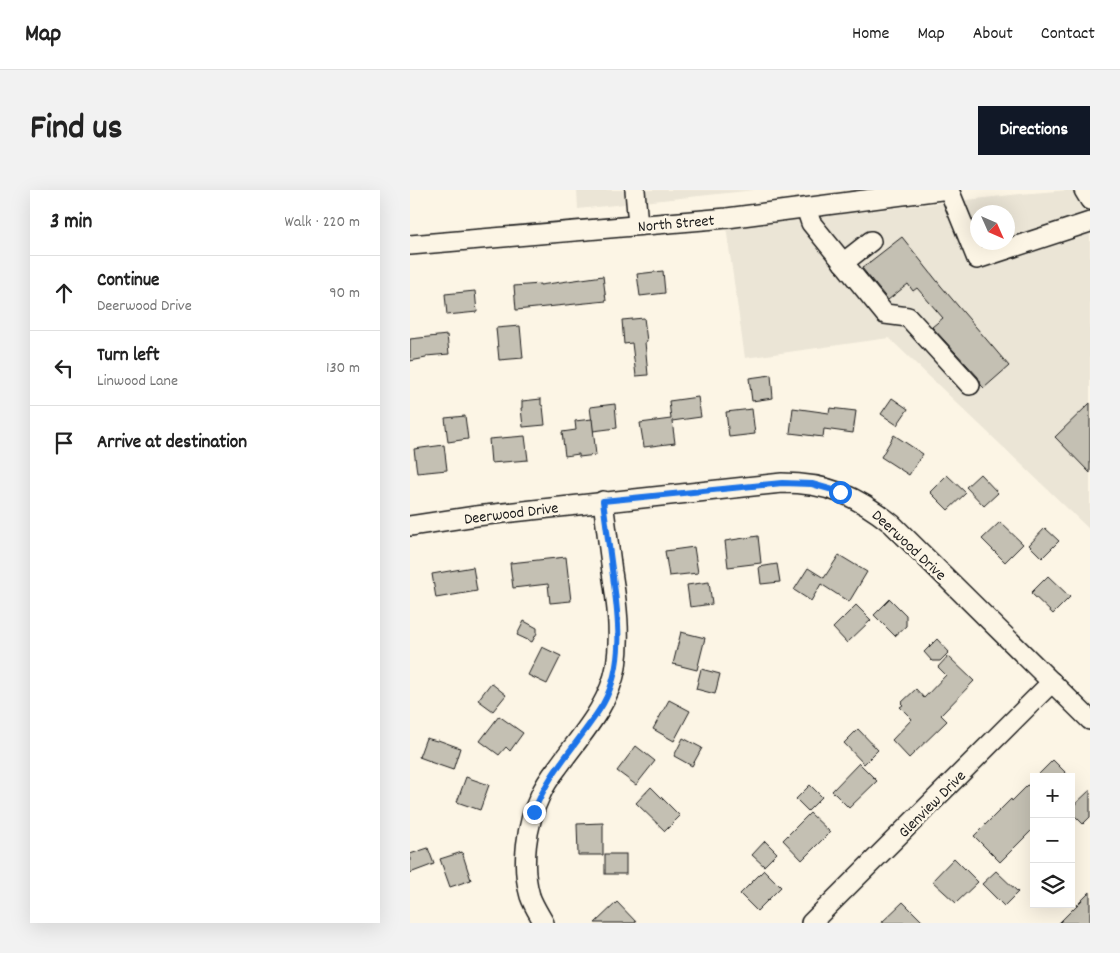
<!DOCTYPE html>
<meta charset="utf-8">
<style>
:root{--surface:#fff;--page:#f2f2f2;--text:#222;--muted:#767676;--line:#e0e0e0;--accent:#111827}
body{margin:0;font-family:Dekko,sans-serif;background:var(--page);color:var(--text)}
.controls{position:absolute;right:15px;bottom:15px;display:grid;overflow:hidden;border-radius:0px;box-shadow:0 5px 20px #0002}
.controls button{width:45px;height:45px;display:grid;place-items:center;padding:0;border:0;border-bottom:1px solid var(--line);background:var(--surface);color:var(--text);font:25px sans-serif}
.compass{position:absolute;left:560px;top:15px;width:45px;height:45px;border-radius:50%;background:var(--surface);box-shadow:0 5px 20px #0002;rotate:135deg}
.stop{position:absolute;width:15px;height:15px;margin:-11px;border:4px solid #1a73e8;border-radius:50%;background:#fff}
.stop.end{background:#1a73e8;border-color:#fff;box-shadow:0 1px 5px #0008}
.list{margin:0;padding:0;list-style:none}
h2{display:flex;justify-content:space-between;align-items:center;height:65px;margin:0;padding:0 20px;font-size:21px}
h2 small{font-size:16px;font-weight:400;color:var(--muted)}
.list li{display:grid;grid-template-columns:32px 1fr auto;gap:15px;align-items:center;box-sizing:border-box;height:75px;padding:0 20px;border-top:1px solid var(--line)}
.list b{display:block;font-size:19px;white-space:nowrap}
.list p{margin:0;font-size:16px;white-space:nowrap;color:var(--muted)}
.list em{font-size:16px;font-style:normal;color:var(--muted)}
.icon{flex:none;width:28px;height:28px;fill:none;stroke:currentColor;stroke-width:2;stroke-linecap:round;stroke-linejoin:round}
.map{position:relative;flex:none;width:680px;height:733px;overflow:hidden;border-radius:0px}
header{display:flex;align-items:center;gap:30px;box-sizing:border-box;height:70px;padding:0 25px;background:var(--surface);border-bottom:1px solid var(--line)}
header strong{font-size:24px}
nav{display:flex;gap:28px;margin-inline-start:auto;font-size:18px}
.intro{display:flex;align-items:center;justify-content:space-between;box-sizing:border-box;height:120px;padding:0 30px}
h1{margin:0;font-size:35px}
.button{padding:12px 22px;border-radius:0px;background:var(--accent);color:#fff;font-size:18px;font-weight:700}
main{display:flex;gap:30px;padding:0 30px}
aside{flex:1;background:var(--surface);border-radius:0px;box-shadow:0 5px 20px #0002}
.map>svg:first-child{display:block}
</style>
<header>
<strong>Map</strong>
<nav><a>Home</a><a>Map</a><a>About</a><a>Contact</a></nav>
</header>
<div class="intro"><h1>Find us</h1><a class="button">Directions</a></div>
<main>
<aside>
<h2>3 min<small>Walk · 220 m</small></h2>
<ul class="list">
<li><svg class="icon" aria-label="ahead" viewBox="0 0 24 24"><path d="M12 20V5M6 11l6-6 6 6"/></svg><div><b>Continue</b><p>Deerwood Drive</p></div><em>90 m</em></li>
<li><svg class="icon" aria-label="left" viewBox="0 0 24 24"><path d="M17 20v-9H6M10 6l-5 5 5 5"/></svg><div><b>Turn left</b><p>Linwood Lane</p></div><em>130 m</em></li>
<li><svg class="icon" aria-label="arrive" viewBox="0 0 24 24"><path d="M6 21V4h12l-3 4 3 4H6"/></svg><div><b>Arrive at destination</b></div></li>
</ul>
</aside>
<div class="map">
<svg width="680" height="733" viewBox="0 0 680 733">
<rect width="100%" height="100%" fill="#fcf5e5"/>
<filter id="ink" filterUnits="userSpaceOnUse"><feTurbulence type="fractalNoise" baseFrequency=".02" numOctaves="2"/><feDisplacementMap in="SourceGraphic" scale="10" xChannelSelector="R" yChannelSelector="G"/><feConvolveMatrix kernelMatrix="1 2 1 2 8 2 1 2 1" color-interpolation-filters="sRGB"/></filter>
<g filter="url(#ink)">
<g fill="#ebe5d6" fill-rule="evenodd">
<path d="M167,0H345L168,19Z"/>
<path d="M659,0H680V340L479,148L335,168L316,37L610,4ZM568,22H598V52H568Z"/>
</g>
<g fill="#c4c0b3" stroke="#1c1c1c">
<path d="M492,47L531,96L599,176L574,198L571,195L568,187L522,137L533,128L507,98L503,101L498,94L478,110L452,78Z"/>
<path d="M253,81L255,103L230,106L227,84Z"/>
<path d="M193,86L196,111L106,120L104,96L130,94V95Z"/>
<path d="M65,101L67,122L37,125L35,104Z"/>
<path d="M234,128L237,151L235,152L238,185L226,186L222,153L214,154L212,130Z"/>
<path d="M110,136L113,168L89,170L86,138Z"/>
<path d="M37,145L39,164L16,166V168L0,171V149Z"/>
<path d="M361,185L363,208L342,211L339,188Z"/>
<path d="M288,207L291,227L262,231L265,253L234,257L230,233L261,229L259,211Z"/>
<path d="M482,208L498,219L487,235L471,224Z"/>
<path d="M131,209V215L133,216L135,235L113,237L111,218H112V211Z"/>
<path d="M680,213V283L645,247Z"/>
<path d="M205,214L207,238L183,241L180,217Z"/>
<path d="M383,218L419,223L420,218L446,221L443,243L414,239L413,247L380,243Z"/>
<path d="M342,219L345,244L319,247L316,222Z"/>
<path d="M55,226L58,249L38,252L35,228Z"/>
<path d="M182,229L186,265L169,267V264L155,266L152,242L166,240L165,231Z"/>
<path d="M484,245L513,264L499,285L471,267Z"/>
<path d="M115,246L118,270L81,273L79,249Z"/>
<path d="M34,255L37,280L7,283L4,259Z"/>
<path d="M570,284L588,303L574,316L556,297Z"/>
<path d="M537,285L556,303L538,320L520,302Z"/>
<path d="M590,332L613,354L595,372L572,349Z"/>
<path d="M635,338L649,351L632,368L619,355Z"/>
<path d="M348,346L351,373L318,377L315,351Z"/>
<path d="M284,357L288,383L259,386L255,361Z"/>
<path d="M429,365L457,382L439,412L411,394L401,411L384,400L398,378L414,388Z"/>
<path d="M156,367L161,411L140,413L138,394L103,398L100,373Z"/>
<path d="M367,374L370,392L351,394L349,377Z"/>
<path d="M63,377L67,401L26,408L22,384Z"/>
<path d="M638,386L660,407L643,424L621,403Z"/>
<path d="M299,392L302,414L280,417L277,395Z"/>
<path d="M480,409L496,425V436L485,446L464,425Z"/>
<path d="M446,415L461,430L437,453L423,438Z"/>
<path d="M114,431L127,438V443L122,452L107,445Z"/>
<path d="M271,442L295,448L287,480L263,474Z"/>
<path d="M527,449L539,462L530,471H522L514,462Z"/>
<path d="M132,457L151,466L137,494L118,485Z"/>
<path d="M538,466L564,491L531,525L537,531L499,568L482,550L502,529L490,517L493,515L491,513L506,499L514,508L536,485L528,477Z"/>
<path d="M291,479L310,484L305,504L286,499Z"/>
<path d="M81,493L96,505L83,521L68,510Z"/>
<path d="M259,510L280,521L264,551L243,539Z"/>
<path d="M89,526L113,543L100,561L96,557L89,565L70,551Z"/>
<path d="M448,539L468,560L454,574L434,553Z"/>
<path d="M16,548L27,551L28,550L50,558L43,580L20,572V571L9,567Z"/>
<path d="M273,548L292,558L282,576L264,566Z"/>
<path d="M226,556L245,571L226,595L207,581Z"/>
<path d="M643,570L660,587H626Z"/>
<path d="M449,573L467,591L439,618L422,601Z"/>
<path d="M56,587L79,595L70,620L47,612Z"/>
<path d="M624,589V638L590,672L564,646L601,609L602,611Z"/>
<path d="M400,595L412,607L398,621L386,609Z"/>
<path d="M241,597L270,626L255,641L226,613Z"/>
<path d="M680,600V627L673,634L661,622V618Z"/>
<path d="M400,623L420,642L392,670L373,650Z"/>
<path d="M193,633V665H168L167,634Z"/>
<path d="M355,651L367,663L354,676L342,665Z"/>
<path d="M18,658L24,674L0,683V664Z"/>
<path d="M52,662L61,690L40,697L30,669Z"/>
<rect x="195" y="664" width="21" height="20"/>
<path d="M544,668L568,692L546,713L522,691Z"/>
<path d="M354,680L371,697L347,721L330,704Z"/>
<path d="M586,681L608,702L594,716L572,694Z"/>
<path d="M680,702V733H649Z"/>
<path d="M207,712L227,733H185Z"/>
<path d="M493,712L514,733H471Z"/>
</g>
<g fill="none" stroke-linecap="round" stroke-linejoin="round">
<defs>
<g id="minor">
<path d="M225,0L228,35"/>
<path d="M539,0L567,69L680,32"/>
<path d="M674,0L680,10"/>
<path d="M396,18L401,33L475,124L498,127L560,195"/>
<path d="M0,55L317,28L531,0"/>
<path d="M433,73L461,51"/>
<path d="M0,336L66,326L372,293C418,293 447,306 482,334L680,530"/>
<path d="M134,733C129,724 123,715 120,706C111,675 116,635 130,606C134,596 141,586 148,577C170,546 199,516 206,477C211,445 207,413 202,382C199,359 196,335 193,311"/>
<path d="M401,733L642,492"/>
</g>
</defs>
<use href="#minor" stroke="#1c1c1c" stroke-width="22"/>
<use href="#minor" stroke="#fcf5e5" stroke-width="19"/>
</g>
</g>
<g fill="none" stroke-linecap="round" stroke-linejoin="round" filter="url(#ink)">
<path stroke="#1a73e8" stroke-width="6" d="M124,622C139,580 170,552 193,514C216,473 208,423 202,379C199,356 196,334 193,311L372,293L402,294L430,302"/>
</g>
<g text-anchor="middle" stroke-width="5" stroke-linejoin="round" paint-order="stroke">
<g font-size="16" fill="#1c1c1c" stroke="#fcf5e5">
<text transform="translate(266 32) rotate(-5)" y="6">North Street</text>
<text transform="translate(101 322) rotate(-7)" y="6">Deerwood Drive</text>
<text transform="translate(500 354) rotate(43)" y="6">Deerwood Drive</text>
<text transform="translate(521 613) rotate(-45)" y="6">Glenview Drive</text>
</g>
</g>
</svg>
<div class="controls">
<button>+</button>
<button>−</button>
<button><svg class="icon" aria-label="layers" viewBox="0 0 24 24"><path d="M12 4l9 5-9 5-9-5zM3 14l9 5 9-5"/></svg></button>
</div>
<svg class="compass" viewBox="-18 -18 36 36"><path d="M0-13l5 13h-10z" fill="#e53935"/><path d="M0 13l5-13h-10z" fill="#767676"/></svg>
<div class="stop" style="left:430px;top:302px"></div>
<div class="stop end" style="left:124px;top:622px"></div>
</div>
</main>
